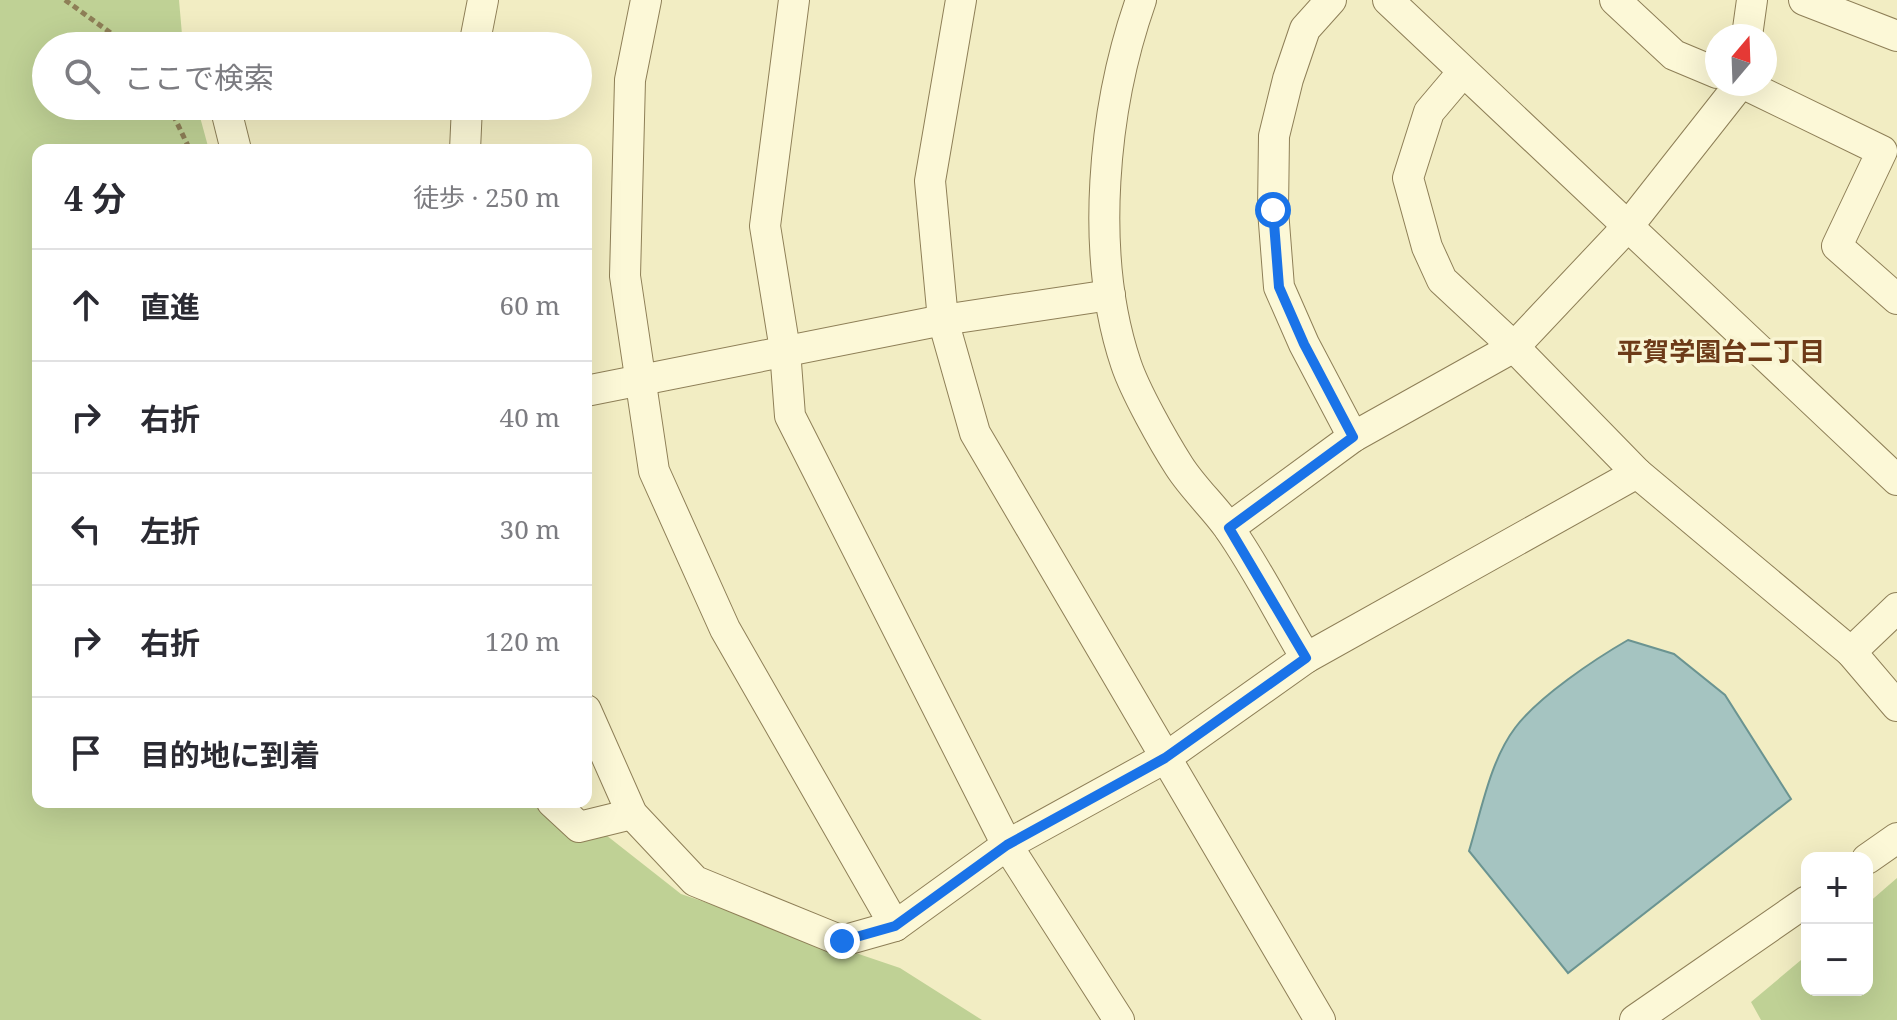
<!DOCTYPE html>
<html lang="ja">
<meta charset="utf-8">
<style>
:root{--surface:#fff;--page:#f2f2f3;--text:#2b2b33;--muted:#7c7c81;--line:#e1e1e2}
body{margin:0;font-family:"Noto Serif","Noto Sans JP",serif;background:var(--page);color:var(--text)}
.controls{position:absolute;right:24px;bottom:24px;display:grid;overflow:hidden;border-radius:16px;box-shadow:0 8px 32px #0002}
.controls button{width:72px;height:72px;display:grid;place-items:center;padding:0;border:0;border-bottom:2px solid var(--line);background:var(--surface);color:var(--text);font:40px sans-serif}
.compass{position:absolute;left:1705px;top:24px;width:72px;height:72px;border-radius:50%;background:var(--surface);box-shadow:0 8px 32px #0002;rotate:19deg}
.stop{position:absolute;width:24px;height:24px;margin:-18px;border:6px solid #1a73e8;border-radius:50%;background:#fff}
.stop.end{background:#1a73e8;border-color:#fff;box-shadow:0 2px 8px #0008}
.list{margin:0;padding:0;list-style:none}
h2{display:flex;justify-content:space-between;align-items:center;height:104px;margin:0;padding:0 32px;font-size:34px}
h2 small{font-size:26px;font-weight:400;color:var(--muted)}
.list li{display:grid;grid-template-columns:52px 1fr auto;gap:24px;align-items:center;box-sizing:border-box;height:112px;padding:0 32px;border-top:2px solid var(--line)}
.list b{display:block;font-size:30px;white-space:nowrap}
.list em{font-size:26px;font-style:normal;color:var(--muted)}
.icon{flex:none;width:44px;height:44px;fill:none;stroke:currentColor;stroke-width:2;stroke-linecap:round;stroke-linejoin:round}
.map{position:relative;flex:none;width:1897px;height:1020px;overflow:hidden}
.search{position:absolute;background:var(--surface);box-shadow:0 8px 32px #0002;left:32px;top:32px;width:560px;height:88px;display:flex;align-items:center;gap:20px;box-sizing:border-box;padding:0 28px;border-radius:44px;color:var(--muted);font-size:30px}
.panel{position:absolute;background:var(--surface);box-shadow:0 8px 32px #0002;left:32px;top:144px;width:560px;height:664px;border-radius:16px}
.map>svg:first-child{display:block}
</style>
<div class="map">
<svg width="1897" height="1020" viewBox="0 0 1897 1020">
<rect width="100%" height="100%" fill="#f2edc3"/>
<g fill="#bfd195">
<path d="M0,0H179L183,46H46V106H197L209,150H38V802H564L681,894L900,968L982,1020H0Z"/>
<path d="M1897,878V1020H1761L1751,1002L1807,955V990H1867V904Z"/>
</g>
<path fill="#a5c4c1" stroke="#6b9491" stroke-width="2" d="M1628,640L1674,654L1725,695L1791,799L1568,973L1469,851C1481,812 1490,761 1515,728C1538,697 1595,659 1628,640Z"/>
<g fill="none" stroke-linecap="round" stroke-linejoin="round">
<defs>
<g id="minor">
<path d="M646,0L630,80L625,276L654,471L725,629L895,926L1007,845L1165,758L1306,658"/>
<path d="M794,0L765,226L785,350L790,416L1007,845L1119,1020"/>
<path d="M961,0L930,181L943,320L975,433L1320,1020"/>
<path d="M1141,0C1103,108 1089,254 1126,364C1135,391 1163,441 1179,466C1193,488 1213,506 1228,527C1257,568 1280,615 1306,658L1637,473L1851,652"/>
<path d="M1331,0L1305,29L1288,79L1274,136L1273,210L1279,287L1304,344L1353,437"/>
<path d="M1388,0L1897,480"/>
<path d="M1615,0L1674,55L1717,73"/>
<path d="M1804,0L1897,36"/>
<path d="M1747,36L1752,0"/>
<path d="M474,46L483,0"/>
<path d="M1462,73L1429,112L1408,178L1427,247L1442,280L1514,347L1637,473"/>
<path d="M1744,84L1882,151L1837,246L1897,299"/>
<path d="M225,106L236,150"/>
<path d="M465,150L467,106"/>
<path d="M586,391L943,320L1110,295"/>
<path d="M1229,528L1353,437L1514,347L1629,225L1740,84"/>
<path d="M1897,608L1851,652L1897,706"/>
<path d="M586,710L632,814L695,881L842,941L895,926"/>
<path d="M552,802L579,827L632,814"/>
<path d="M1867,859L1897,838"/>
<path d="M1635,1020L1807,901"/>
</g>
</defs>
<use href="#minor" stroke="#8e7f57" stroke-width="32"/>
<g stroke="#8e7f57" stroke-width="5" stroke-dasharray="6 4" stroke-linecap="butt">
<path d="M65,0L129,46"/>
<path d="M169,106L190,150"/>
</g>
<use href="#minor" stroke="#fcf8d7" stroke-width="30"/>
</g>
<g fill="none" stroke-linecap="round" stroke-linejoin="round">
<path stroke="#1a73e8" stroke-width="10" d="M842,941L895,926L1007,845L1165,758L1306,658L1229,528L1353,437L1304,344L1279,287L1273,210"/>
</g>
<g text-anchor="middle" stroke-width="7" stroke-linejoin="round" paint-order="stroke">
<g font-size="26" font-weight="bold" fill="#6d3a18" stroke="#f9f5d3">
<text x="1721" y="361">平賀学園台二丁目</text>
</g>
</g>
</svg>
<div class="controls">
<button>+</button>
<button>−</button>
</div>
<svg class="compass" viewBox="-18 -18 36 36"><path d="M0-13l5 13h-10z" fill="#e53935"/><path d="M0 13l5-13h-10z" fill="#7c7c81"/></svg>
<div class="stop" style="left:1273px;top:210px"></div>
<div class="stop end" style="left:842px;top:941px"></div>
<div class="search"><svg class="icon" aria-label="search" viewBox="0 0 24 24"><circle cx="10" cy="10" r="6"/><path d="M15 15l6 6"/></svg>ここで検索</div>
<section class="panel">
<h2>4 分<small>徒歩 · 250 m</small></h2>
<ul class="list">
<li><svg class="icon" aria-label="ahead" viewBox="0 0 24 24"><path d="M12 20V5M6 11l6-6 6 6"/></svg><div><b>直進</b></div><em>60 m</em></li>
<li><svg class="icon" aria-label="right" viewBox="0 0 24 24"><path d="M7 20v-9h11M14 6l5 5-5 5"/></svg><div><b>右折</b></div><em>40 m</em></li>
<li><svg class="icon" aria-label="left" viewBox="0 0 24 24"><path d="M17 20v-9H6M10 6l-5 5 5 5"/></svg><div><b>左折</b></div><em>30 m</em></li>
<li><svg class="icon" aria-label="right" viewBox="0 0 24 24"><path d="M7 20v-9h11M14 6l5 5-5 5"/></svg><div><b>右折</b></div><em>120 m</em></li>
<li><svg class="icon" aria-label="arrive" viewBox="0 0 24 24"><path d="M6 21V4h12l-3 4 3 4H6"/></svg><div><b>目的地に到着</b></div></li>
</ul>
</section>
</div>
